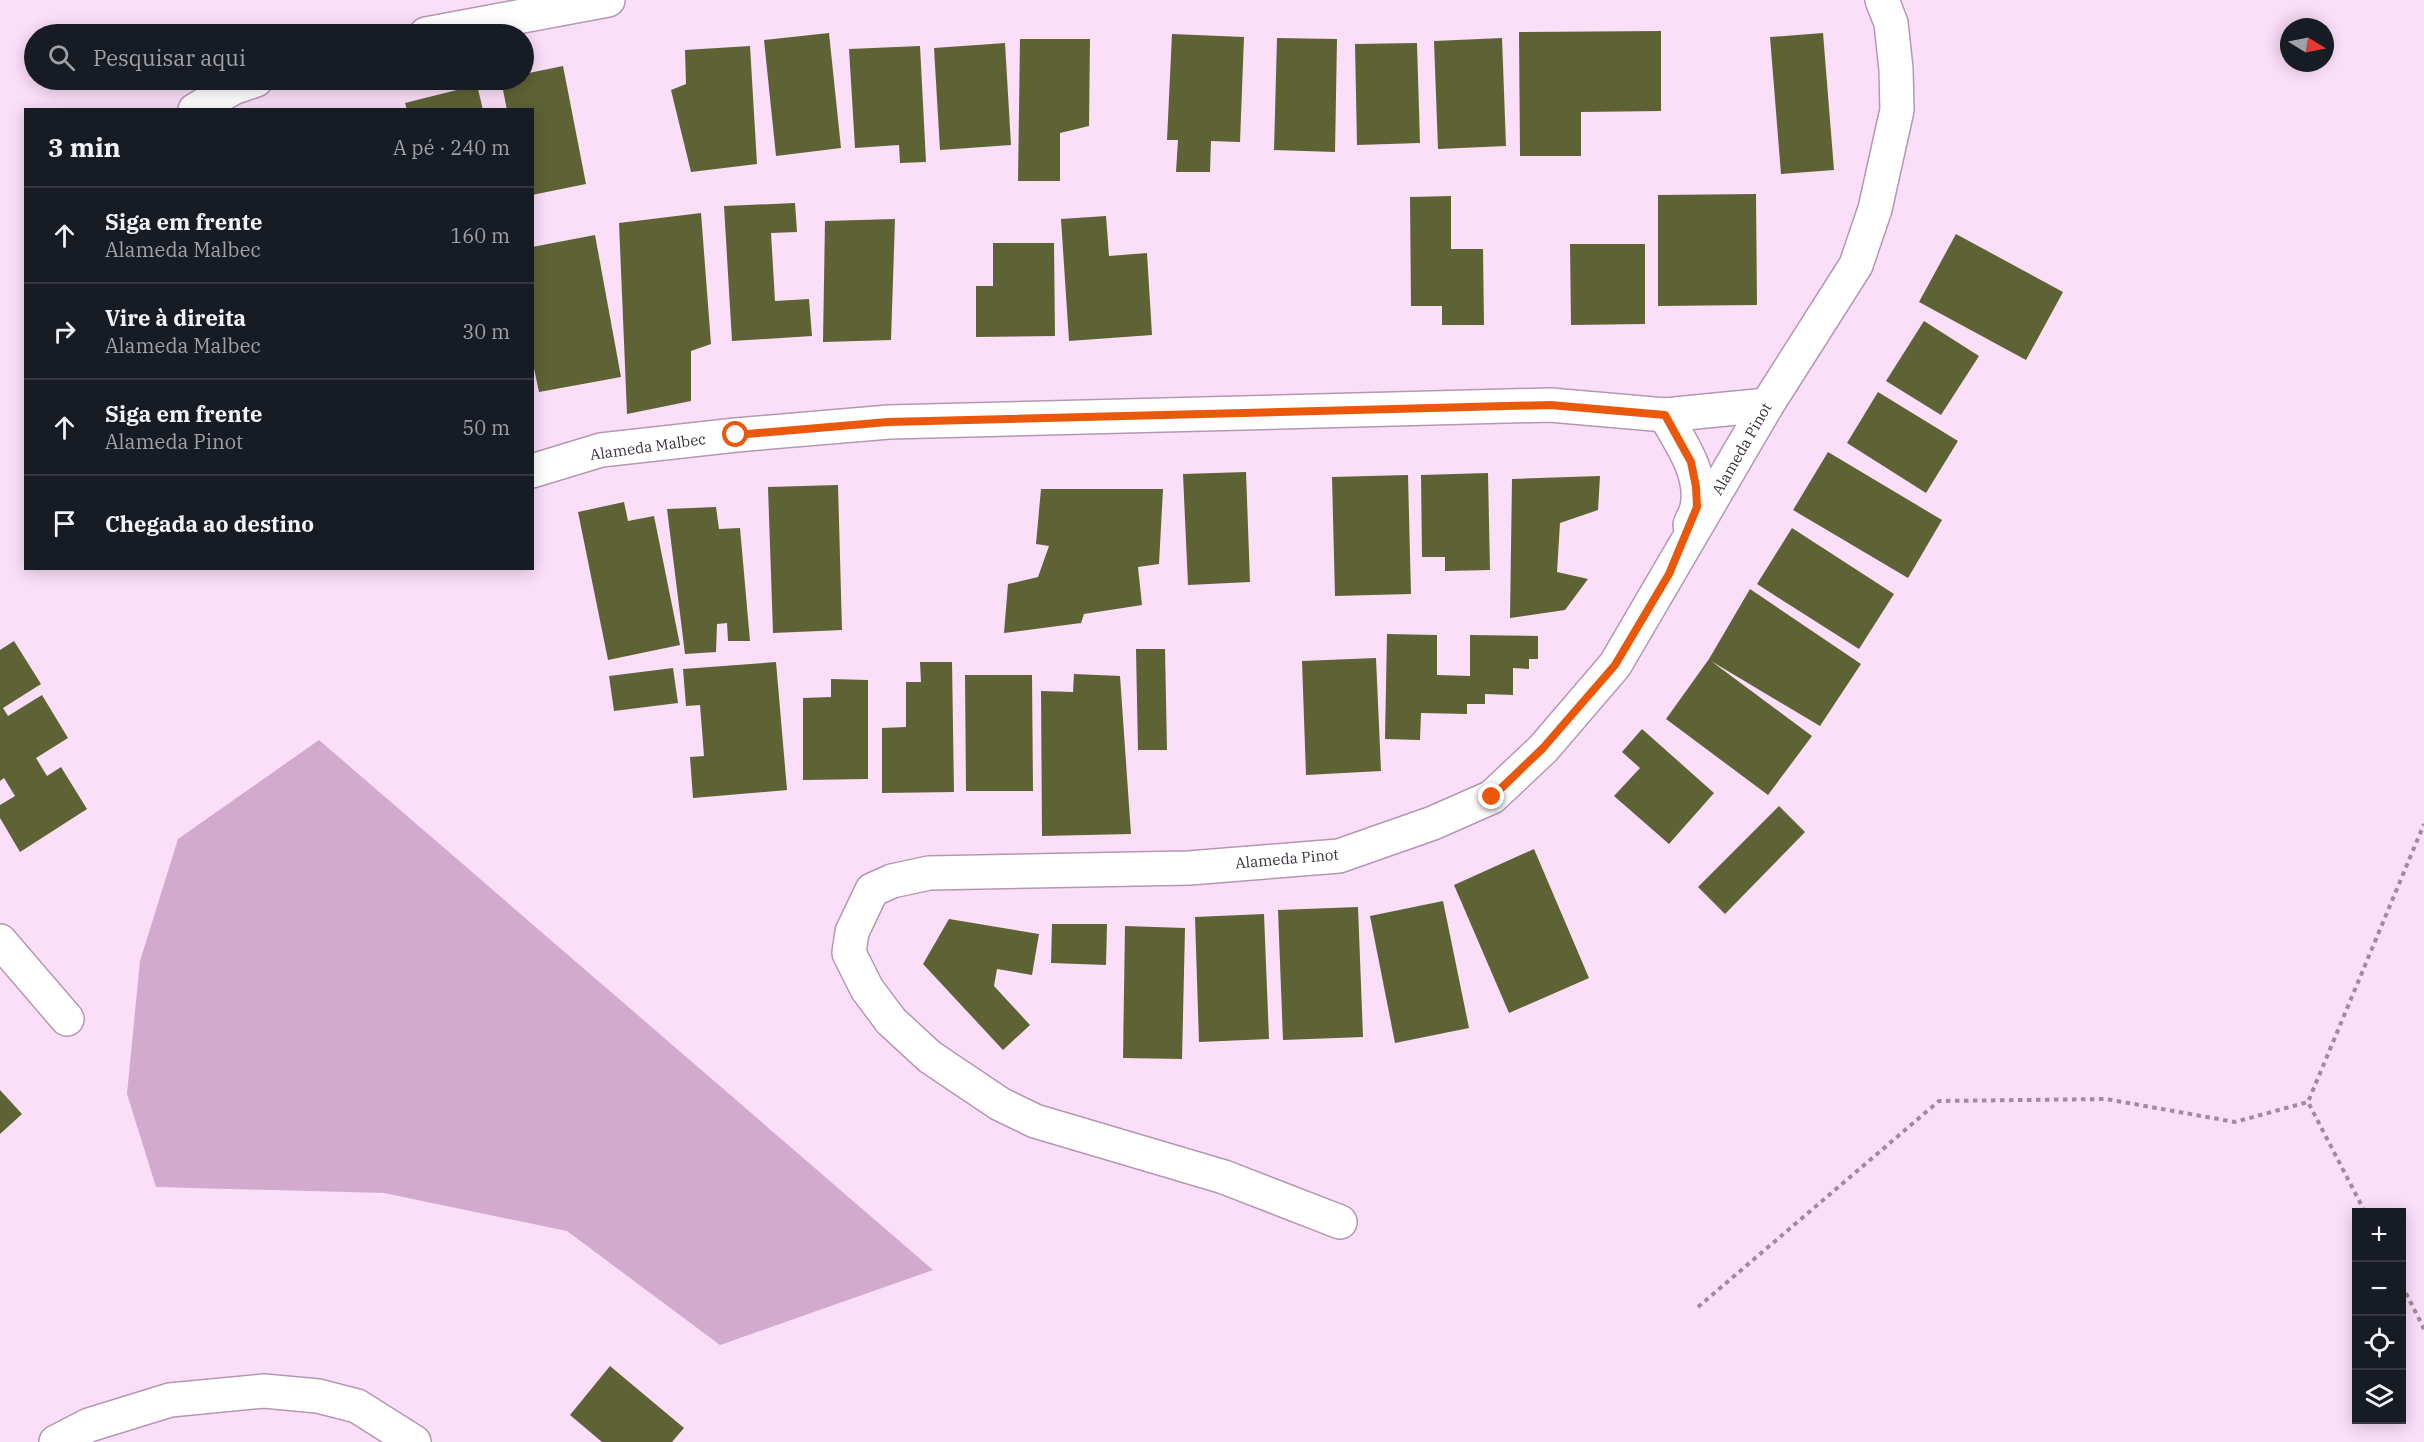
<!DOCTYPE html>
<html lang="pt">
<meta charset="utf-8">
<style>
:root{--surface:#171b24;--page:#20242c;--text:#f1f3f6;--muted:#9ea1a6;--line:#363941}
body{margin:0;font-family:"IBM Plex Serif",serif;background:var(--page);color:var(--text)}
.controls{position:absolute;right:18px;bottom:18px;display:grid;overflow:hidden;border-radius:0px;box-shadow:0 3px 15px #0003}
.controls button{width:54px;height:54px;display:grid;place-items:center;padding:0;border:0;border-bottom:2px solid var(--line);background:var(--surface);color:var(--text);font:30px sans-serif}
.compass{position:absolute;left:2280px;top:18px;width:54px;height:54px;border-radius:50%;background:var(--surface);box-shadow:0 3px 15px #0003;rotate:100deg}
.stop{position:absolute;width:18px;height:18px;margin:-14px;border:4px solid #ea580c;border-radius:50%;background:#fff}
.stop.end{background:#ea580c;border-color:#fff;box-shadow:0 2px 6px #0008}
.list{margin:0;padding:0;list-style:none}
h2{display:flex;justify-content:space-between;align-items:center;height:78px;margin:0;padding:0 24px;font-size:26px}
h2 small{font-size:20px;font-weight:400;color:var(--muted)}
.list li{display:grid;grid-template-columns:39px 1fr auto;gap:18px;align-items:center;box-sizing:border-box;height:96px;padding:0 24px;border-top:2px solid var(--line)}
.list b{display:block;font-size:22px;white-space:nowrap}
.list p{margin:0;font-size:20px;white-space:nowrap;color:var(--muted)}
.list em{font-size:20px;font-style:normal;color:var(--muted)}
.icon{flex:none;width:33px;height:33px;fill:none;stroke:currentColor;stroke-width:2;stroke-linecap:round;stroke-linejoin:round}
.map{position:relative;flex:none;width:2424px;height:1442px;overflow:hidden}
.search{position:absolute;background:var(--surface);box-shadow:0 3px 15px #0003;left:24px;top:24px;width:510px;height:66px;display:flex;align-items:center;gap:15px;box-sizing:border-box;padding:0 21px;border-radius:33px;color:var(--muted);font-size:22px}
.panel{position:absolute;background:var(--surface);box-shadow:0 3px 15px #0003;left:24px;top:108px;width:510px;height:462px;border-radius:0px}
.map>svg:first-child{display:block}
</style>
<div class="map">
<svg width="2424" height="1442" viewBox="0 0 2424 1442">
<rect width="100%" height="100%" fill="#fbdef8"/>
<path fill="#d1aace" d="M319,740L933,1270L720,1345L567,1231L384,1193L156,1187L127,1094L140,961L178,839Z"/>
<g fill="#5e6335">
<path d="M1661,31V111L1581,112V156H1520L1519,32Z"/>
<path d="M829,33L841,148L776,156L764,40Z"/>
<path d="M1823,33L1834,170L1781,174L1770,37Z"/>
<path d="M1172,34L1244,37L1240,142L1211,141L1210,172H1176L1178,140H1167Z"/>
<path d="M1277,38L1337,39L1335,152L1274,150Z"/>
<path d="M1502,38L1506,146L1438,149L1434,41Z"/>
<path d="M1020,39H1090L1089,126L1060,133V181H1018Z"/>
<path d="M1005,43L1011,145L940,150L934,48Z"/>
<path d="M1417,43L1420,143L1357,145L1355,44Z"/>
<path d="M750,46L757,164L691,172L671,90L686,84L685,50Z"/>
<path d="M920,46L926,162L900,163L899,145L855,148L849,49Z"/>
<path d="M563,66L586,184L532,195V110H507L501,80H524V74Z"/>
<path d="M477,85L483,110H407L405,103Z"/>
<path d="M1756,194L1757,305L1658,306V195Z"/>
<path d="M1451,196V249H1483L1484,325H1442V306H1411L1410,197Z"/>
<path d="M795,203L797,232L771,233L775,301L809,299L812,336L732,341L724,206Z"/>
<path d="M701,213L711,344L691,351V401L627,414L619,223Z"/>
<path d="M1106,216L1109,256L1147,253L1152,335L1069,341L1061,219Z"/>
<path d="M895,219L891,340L823,342L825,221Z"/>
<path d="M1956,234L2063,292L2026,360L1919,302Z"/>
<path d="M595,235L621,377L539,392L532,359V247Z"/>
<path d="M993,243H1054L1055,336L976,337V286H993Z"/>
<path d="M1570,244H1645V324L1571,325Z"/>
<path d="M1924,321L1979,356L1941,415L1886,381Z"/>
<path d="M1878,392L1958,441L1926,493L1847,443Z"/>
<path d="M1828,452L1942,520L1908,578L1793,510Z"/>
<path d="M1246,472L1250,582L1188,585L1183,474Z"/>
<path d="M1488,473L1490,570L1445,571V557H1422L1421,475Z"/>
<path d="M1408,475L1411,594L1335,596L1332,477Z"/>
<path d="M1600,476L1598,510L1560,523L1557,572L1588,579L1565,610L1510,618L1512,479Z"/>
<path d="M838,485L842,630L773,633L768,487Z"/>
<path d="M1041,489H1163L1159,564L1138,567L1142,605L1084,614L1081,623L1004,633L1008,584L1038,577L1049,546L1036,544Z"/>
<path d="M624,502L628,521L654,516L680,645L608,660L578,512Z"/>
<path d="M716,507L719,529L740,528L750,641H728L727,623L717,624L716,652L685,654L667,509Z"/>
<path d="M1792,528L1894,594L1859,649L1757,584Z"/>
<path d="M1750,589L1861,664L1820,726L1711,661L1812,736L1768,795L1666,719L1709,659Z"/>
<path d="M1387,634L1437,635V675L1470,676V635L1538,636V659H1529V669L1513,668V695L1485,694V704H1467V714L1421,713L1420,740L1385,739Z"/>
<path d="M14,641L41,684L3,708L8,716L42,695L68,738L36,758L47,776L61,767L87,809L20,852L0,818V805L15,796L4,778L0,781V650Z"/>
<path d="M1136,649H1165L1167,750H1138Z"/>
<path d="M1376,658L1381,771L1306,775L1302,661Z"/>
<path d="M776,662L787,790L693,798L690,757L704,756L700,705L686,706L683,669Z"/>
<path d="M920,662H952L954,792L882,793V728L906,727V682H921Z"/>
<path d="M673,668L678,703L614,711L609,676Z"/>
<path d="M1074,674L1120,676L1131,834L1042,836L1041,691L1073,692Z"/>
<path d="M965,675H1032L1033,791H966Z"/>
<path d="M831,679L868,680V779L803,780V698L831,697Z"/>
<path d="M1642,729L1714,793L1669,844L1614,796L1640,768L1622,752Z"/>
<path d="M1779,806L1805,832L1725,914L1698,887Z"/>
<path d="M1534,849L1589,978L1509,1013L1454,885Z"/>
<path d="M1443,901L1469,1028L1395,1043L1370,916Z"/>
<path d="M1358,907L1363,1037L1283,1040L1278,910Z"/>
<path d="M1264,914L1269,1039L1199,1042L1195,917Z"/>
<path d="M949,919L1039,934L1032,975L997,969L994,986L1030,1025L1003,1050L923,964Z"/>
<path d="M1052,924H1107L1106,965L1051,963Z"/>
<path d="M1125,926L1185,928L1182,1059L1123,1058Z"/>
<path d="M0,1090L22,1114L0,1134Z"/>
<path d="M610,1366L684,1428L672,1442H602L570,1415Z"/>
</g>
<g fill="none" stroke-linecap="round" stroke-linejoin="round">
<defs>
<g id="minor">
<path d="M426,34L608,0"/>
<path d="M195,110L233,88L256,80"/>
<path d="M1665,415C1680,442 1704,474 1697,507C1696,513 1692,519 1690,525"/>
<path d="M532,471L601,450L736,435L889,422L1550,405L1665,415L1767,405"/>
<path d="M0,941L67,1019"/>
<path d="M1340,1222L1224,1177L1035,1121L1000,1104L930,1057L891,1021L867,989L849,953L852,932L872,890L892,881L929,873L1189,868L1339,856L1433,823L1492,797L1543,749L1615,665L1767,405L1856,265L1875,209L1897,110L1896,69L1891,23L1882,0"/>
<path d="M56,1442L89,1425L170,1400L264,1391L318,1396L357,1406L414,1442"/>
</g>
</defs>
<use href="#minor" stroke="#b498b2" stroke-width="36"/>
<g stroke="#a08b9e" stroke-width="4" stroke-dasharray="4.5 4.5" stroke-linecap="butt">
<path d="M2365,1212L2308,1102L2424,824"/>
<path d="M2402,1285L2424,1329"/>
<path d="M1698,1307L1939,1101L2106,1099L2235,1122L2308,1102"/>
</g>
<use href="#minor" stroke="#fff" stroke-width="33"/>
</g>
<g fill="none" stroke-linecap="round" stroke-linejoin="round">
<path stroke="#ea580c" stroke-width="8" d="M736,435L888,422L1550,405L1665,415L1691,462L1696,487L1697,507L1669,574L1615,665L1543,748L1492,797"/>
</g>
<g text-anchor="middle" stroke-width="6" stroke-linejoin="round" paint-order="stroke">
<g font-size="15" fill="#3b2f3a" stroke="#fff">
<text transform="translate(648 447) rotate(-8)" y="5">Alameda Malbec</text>
<text transform="translate(1742 449) rotate(-60)" y="5">Alameda Pinot</text>
<text transform="translate(1287 859) rotate(-5)" y="5">Alameda Pinot</text>
</g>
</g>
</svg>
<div class="controls">
<button>+</button>
<button>−</button>
<button><svg class="icon" aria-label="locate" viewBox="0 0 24 24"><circle cx="12" cy="12" r="6"/><path d="M12 2v4M12 18v4M2 12h4M18 12h4"/></svg></button>
<button><svg class="icon" aria-label="layers" viewBox="0 0 24 24"><path d="M12 4l9 5-9 5-9-5zM3 14l9 5 9-5"/></svg></button>
</div>
<svg class="compass" viewBox="-18 -18 36 36"><path d="M0-13l5 13h-10z" fill="#e53935"/><path d="M0 13l5-13h-10z" fill="#9ea1a6"/></svg>
<div class="stop" style="left:736px;top:435px"></div>
<div class="stop end" style="left:1492px;top:797px"></div>
<div class="search"><svg class="icon" aria-label="search" viewBox="0 0 24 24"><circle cx="10" cy="10" r="6"/><path d="M15 15l6 6"/></svg>Pesquisar aqui</div>
<section class="panel">
<h2>3 min<small>A pé · 240 m</small></h2>
<ul class="list">
<li><svg class="icon" aria-label="ahead" viewBox="0 0 24 24"><path d="M12 20V5M6 11l6-6 6 6"/></svg><div><b>Siga em frente</b><p>Alameda Malbec</p></div><em>160 m</em></li>
<li><svg class="icon" aria-label="right" viewBox="0 0 24 24"><path d="M7 20v-9h11M14 6l5 5-5 5"/></svg><div><b>Vire à direita</b><p>Alameda Malbec</p></div><em>30 m</em></li>
<li><svg class="icon" aria-label="ahead" viewBox="0 0 24 24"><path d="M12 20V5M6 11l6-6 6 6"/></svg><div><b>Siga em frente</b><p>Alameda Pinot</p></div><em>50 m</em></li>
<li><svg class="icon" aria-label="arrive" viewBox="0 0 24 24"><path d="M6 21V4h12l-3 4 3 4H6"/></svg><div><b>Chegada ao destino</b></div></li>
</ul>
</section>
</div>
